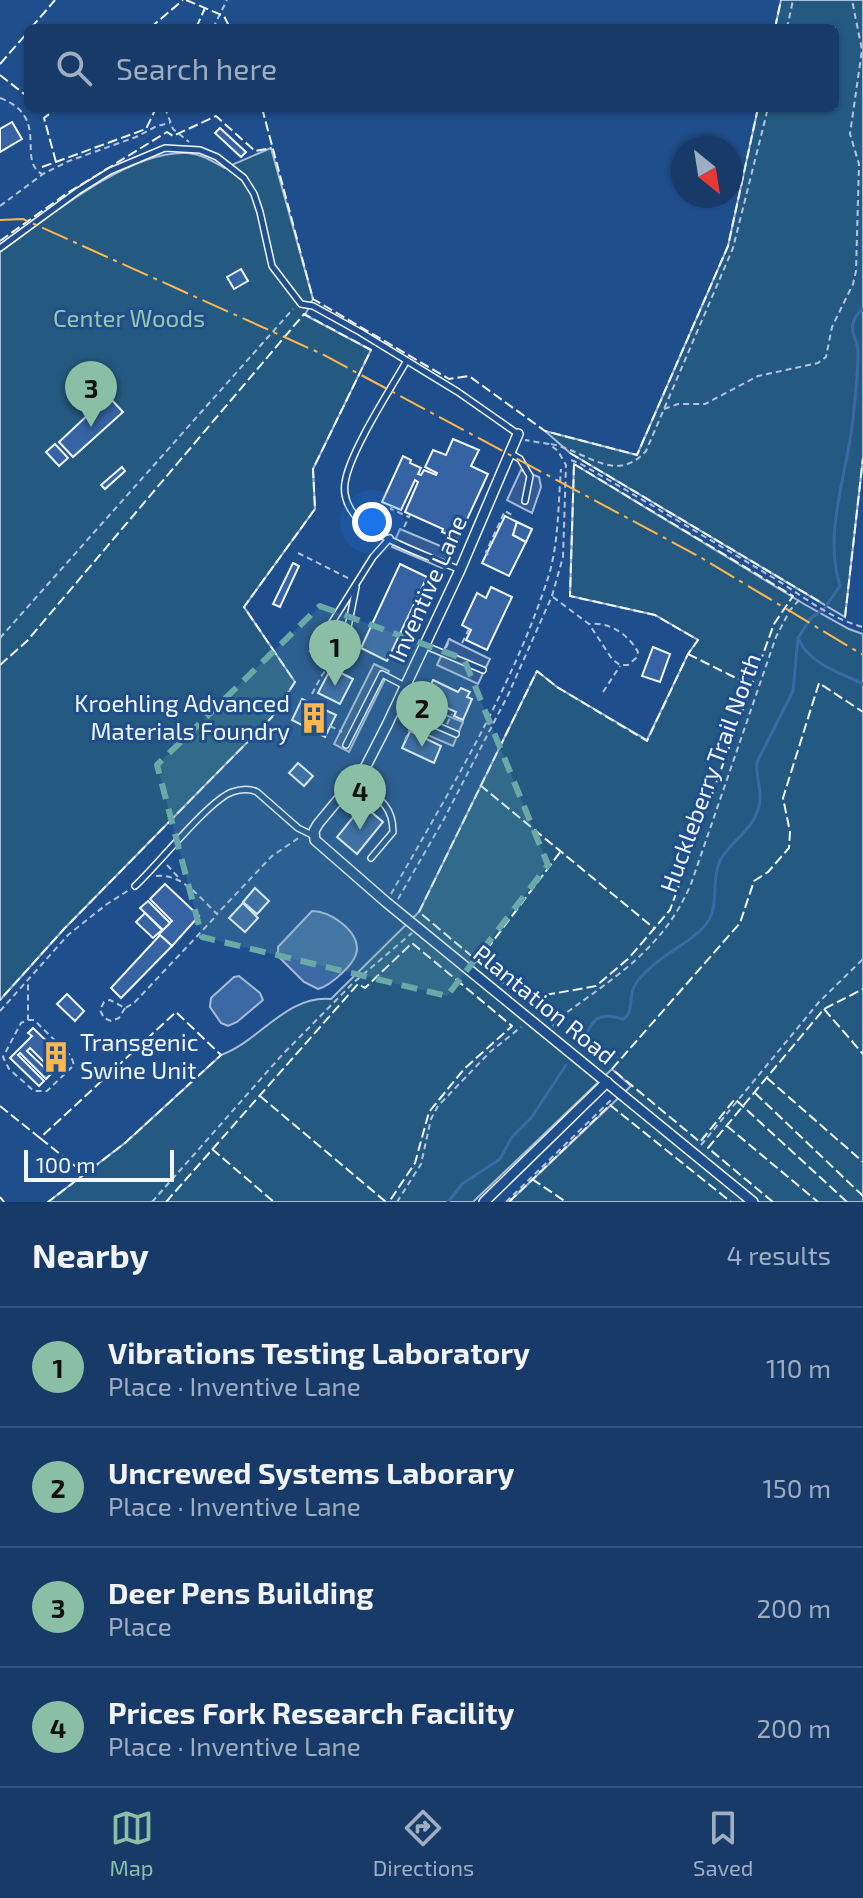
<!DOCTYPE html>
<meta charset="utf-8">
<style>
:root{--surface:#173a69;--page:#244571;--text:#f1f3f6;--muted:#9eadc0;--line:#36547d;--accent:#8abfa5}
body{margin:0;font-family:"Exo 2",sans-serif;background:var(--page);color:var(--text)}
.compass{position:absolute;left:671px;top:136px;width:72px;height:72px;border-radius:50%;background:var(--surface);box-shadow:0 2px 6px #0004;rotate:150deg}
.scale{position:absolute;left:24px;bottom:20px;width:150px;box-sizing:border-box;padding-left:8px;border:4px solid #f2f6ff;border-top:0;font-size:22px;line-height:28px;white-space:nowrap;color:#f2f6ff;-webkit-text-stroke:6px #1f4e8c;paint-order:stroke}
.you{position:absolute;left:372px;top:522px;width:28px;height:28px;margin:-20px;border:6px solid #fff;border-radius:50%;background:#1a73e8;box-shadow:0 0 0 12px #1a73e833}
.badge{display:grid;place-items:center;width:52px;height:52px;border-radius:50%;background:var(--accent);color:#111;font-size:26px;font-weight:700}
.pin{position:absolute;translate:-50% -66px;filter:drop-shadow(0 2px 4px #0008)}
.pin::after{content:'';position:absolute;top:42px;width:28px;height:24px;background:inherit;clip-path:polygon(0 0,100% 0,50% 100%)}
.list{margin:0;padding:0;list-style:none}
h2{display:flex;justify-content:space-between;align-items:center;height:104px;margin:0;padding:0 32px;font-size:34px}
h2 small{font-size:26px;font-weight:400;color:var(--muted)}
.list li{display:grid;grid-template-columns:52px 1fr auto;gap:24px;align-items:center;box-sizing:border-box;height:120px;padding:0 32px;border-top:2px solid var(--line)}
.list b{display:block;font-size:30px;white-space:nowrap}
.list p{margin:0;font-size:26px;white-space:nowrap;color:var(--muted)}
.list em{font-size:26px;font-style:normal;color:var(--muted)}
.icon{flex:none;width:44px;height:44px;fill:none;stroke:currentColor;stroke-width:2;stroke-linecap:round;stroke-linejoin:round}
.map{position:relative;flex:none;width:863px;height:1202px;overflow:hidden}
.search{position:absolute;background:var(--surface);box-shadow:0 2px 6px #0004;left:24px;right:24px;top:24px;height:88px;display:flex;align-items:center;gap:20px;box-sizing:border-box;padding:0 28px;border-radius:12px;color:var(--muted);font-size:30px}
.sheet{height:584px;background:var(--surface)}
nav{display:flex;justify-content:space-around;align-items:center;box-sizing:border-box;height:112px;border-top:2px solid var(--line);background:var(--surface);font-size:22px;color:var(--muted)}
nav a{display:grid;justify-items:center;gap:4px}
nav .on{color:var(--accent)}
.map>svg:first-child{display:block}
</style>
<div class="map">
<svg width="863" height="1202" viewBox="0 0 863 1202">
<rect width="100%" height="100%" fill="#1f4e8c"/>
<g fill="#245a82" stroke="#a8bbd7" stroke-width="2">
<path d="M781,0H863V458L845,617L570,453L545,431L637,455L728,246L758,108H835V28H775Z"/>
<path d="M271,148L313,299L305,315L371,350L313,469L315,509L244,607L295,682L272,717L64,929L0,1000V252C46,219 127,151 185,153C200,153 212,161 225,168Z"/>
<path d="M574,464L804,604L849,629L863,634V1202H509L631,1086L612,1069L473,1202H48L125,1143L221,1055C260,1041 286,995 331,999L419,912L537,671L557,687L647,740L688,654L698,640L655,615L570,596Z"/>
</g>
<g fill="#305b95" stroke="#a8bbd7" stroke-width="2">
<path d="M521,470L539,477L541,487L532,513L507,500Z"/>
<path d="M400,529L450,550L442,568L392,547Z"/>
<path d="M449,639L490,659L478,684L437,665Z"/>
<path d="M374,664L389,671L349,752L334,744Z"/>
<path d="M421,705L463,722L453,746L411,728Z"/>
</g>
<g fill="#3b69a3" stroke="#a8bbd7" stroke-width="2">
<path d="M312,911C329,911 357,929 357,949C357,963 330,986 318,989L304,982L278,956V947Z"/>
<path d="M239,976L260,993L263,1000L237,1022L228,1026L221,1023L210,1007L211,998L234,977Z"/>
</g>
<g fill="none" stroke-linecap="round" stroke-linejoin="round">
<g stroke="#3b69a3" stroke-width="3">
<path d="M799,640C810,664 841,673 863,684"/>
<path d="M583,1045C591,1022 595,1010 623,1019L627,1016C633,1007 629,996 634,987C649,959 692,944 707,923C720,904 710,880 721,859C731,841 752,830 758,810C764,792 755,778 757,762L793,691L798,638L810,619L824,609L840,586C822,530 850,468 854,409C856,391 858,372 858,353C859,342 850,334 853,324C854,317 858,313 863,309"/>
<path d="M448,1202L462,1184L500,1159L512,1137L531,1118L566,1065"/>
</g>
</g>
<g fill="#3563a3" stroke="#f2f6ff" stroke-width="2">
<path d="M12,122L22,139L0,152V129Z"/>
<path d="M220,128L246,152L241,157L215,133Z"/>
<path d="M241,269L248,281L234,289L227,277Z"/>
<path d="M108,396L123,412L73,457L59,442Z"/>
<path d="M453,439L479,450L471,466L488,474L458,539L442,532L443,529L405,512L418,482L415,480L401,510L382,502L403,456L411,460L410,463L421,468L418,474L421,475L424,470L436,475L437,473L425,467L433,450L446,455Z"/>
<path d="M55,444L68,458L59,466L46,452Z"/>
<path d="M122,467L125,471L105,489L101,485Z"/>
<path d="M505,516L517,522L513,535L526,542L509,576L482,563Z"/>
<path d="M517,522L532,529L526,542L513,535Z"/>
<path d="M293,563L299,566L280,607L273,604Z"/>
<path d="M400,564L427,577L387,661L361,648Z"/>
<path d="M491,587L512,597L487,650L466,640L471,630L462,625L477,593L486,598Z"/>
<path d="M653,647L670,654L660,682L642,676Z"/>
<path d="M331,668L353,679L340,704L318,693Z"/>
<path d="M433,680L458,692L461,688L470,692L467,697L472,699L463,720L454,716L456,712L425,698Z"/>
<path d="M302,699L336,715L325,737L292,720Z"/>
<path d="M410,731L441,746L434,763L402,748Z"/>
<path d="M298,763L313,776L304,786L289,773Z"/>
<path d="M363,805L383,822L357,854L337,837Z"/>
<path d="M165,884L199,916L172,946L159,934L172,921L150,899Z"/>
<path d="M255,888L269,901L257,914L243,902Z"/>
<path d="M148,901L170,923L163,930L140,908Z"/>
<path d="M243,903L258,918L245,932L229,918Z"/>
<path d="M145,913L162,930L153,938L136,922Z"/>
<path d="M160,935L172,946L121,998L111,988Z"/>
<path d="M67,994L84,1011L75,1021L57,1004Z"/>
<path d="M33,1028L62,1056L57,1061L53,1058L51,1060L58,1066L53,1071L30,1048L27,1051L51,1074L46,1079L20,1053L18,1055L44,1081L39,1086L10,1058L32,1036L28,1033Z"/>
</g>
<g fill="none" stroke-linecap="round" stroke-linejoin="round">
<defs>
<g id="service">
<path d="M0,248L78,191L110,171L165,148L200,150L217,157L244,178L254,194L260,212L272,266L301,304L313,306L360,332L458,392L518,434"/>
<path d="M406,362C390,390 349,453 345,483C342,502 355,519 370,529C397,546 431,557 460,570"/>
<path d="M510,453L520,459L530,476L525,501"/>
<path d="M324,635L373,557L390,538"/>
<path d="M426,646L483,670"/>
<path d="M344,647L356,587"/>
<path d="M396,708L456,734"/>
<path d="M346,745L382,674L405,686"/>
<path d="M354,782C376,797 393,803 393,832L371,858"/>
<path d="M135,886C158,865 208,801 232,792C241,789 249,788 257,792L298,828L314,836"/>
</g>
<g id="minor">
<path d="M518,434L460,570L387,725L366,766L318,824L314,831L315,840L386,902L753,1202"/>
<path d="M484,1202L607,1082"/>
</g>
</defs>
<use href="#service" stroke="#f2f6ff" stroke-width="8"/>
<use href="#minor" stroke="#f2f6ff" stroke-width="12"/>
<g stroke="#b3c4dc" stroke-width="2" stroke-dasharray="6 4" stroke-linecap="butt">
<path d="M213,28L227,0"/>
<path d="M787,28L793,0"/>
<path d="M0,98C51,117 16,160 42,174"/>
<path d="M165,108L173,129L189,142"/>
<path d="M0,206L43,174L69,161L136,137L157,126L170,123"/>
<path d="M664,409L678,404H705L758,376L818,363L826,357L832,327L853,284L856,271L859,164L850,134L862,50L852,0"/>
<path d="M551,444C587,451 615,485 646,451L733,248L768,108"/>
<path d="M571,460L581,464C645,501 709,539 772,577C802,595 828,618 863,627"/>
<path d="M392,506L391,509L409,517"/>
<path d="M404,527L410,515"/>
<path d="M445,546L449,535"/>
<path d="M298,553L350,579"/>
<path d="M488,555L486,552L505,511L512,515"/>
<path d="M553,597L589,624L612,659L620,665H628L636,658L638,652C628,634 610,622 589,624"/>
<path d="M0,638L293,309"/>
<path d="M462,643L469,629"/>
<path d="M446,648L450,638"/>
<path d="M309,652L320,639"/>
<path d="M603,692L620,666"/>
<path d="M312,694L322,675L338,655"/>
<path d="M447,724L452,714"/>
<path d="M330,726L342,732"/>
<path d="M405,741L412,722"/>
<path d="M167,865L179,878"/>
<path d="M156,876C182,873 200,898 217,914L272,856L300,837"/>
<path d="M391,894C448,793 512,689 548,578C559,543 558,505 561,469"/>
<path d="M398,899L444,819L508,695L552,596L563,557L566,465L558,451L549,444L525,440"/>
<path d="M125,1008L119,1018L111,1021L104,1018L100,1010L104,1002L110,1000L125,1008L134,1003L217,915"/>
<path d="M0,1011L68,935L107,904L129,890"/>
<path d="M28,1020H34L71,1056L74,1065L47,1091H34L9,1069L3,1057L21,1023L28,1020V984"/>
<path d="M553,1026L562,1016C616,976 663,949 691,884L776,637L790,610L802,597"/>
<path d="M701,1145L819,1002L863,959"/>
<path d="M152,1202L282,1055L353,983L412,933"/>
<path d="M397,1202L421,1164L431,1119L438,1106L490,1052L521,1027"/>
<path d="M506,1202L611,1100"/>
</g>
<use href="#service" stroke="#1f4e8c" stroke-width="5"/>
<use href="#minor" stroke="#1f4e8c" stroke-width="9"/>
<g stroke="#f2f6ff" stroke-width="2" stroke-dasharray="10 4" stroke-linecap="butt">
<path d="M186,0L224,16L230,28"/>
<path d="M31,28L55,0"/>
<path d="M150,28L183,0"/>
<path d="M196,28L205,8"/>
<path d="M775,28L781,0"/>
<path d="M0,64L28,32"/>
<path d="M0,75L28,97"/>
<path d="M262,108L313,299L449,379L469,376L545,431L637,455L728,246L758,108"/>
<path d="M56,162L44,118L57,108"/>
<path d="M42,167L146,129L156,108"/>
<path d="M0,241L66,194L167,132L173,136L216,116L255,151L271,148"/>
<path d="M570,453L822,603"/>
<path d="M574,464L793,596L774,624L670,910L629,958L596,986L523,999L419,912L537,671L557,687L647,741L688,654L698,640L655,615L570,596Z"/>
<path d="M845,617L863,458"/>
<path d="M688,654L752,686"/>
<path d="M0,665L27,641L304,314L371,350L313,469L315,509L244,607L295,682L272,717L64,929L0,1000"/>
<path d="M480,785L655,929"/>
<path d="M478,961L561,851"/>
<path d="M824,1009L863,1054"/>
<path d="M767,1078L863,1162"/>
<path d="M755,1093L863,1196"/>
<path d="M260,1096L386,1202"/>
<path d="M0,1106L40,1138L176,1012L221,1055L125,1143L48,1202"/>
<path d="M727,1126L818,1202"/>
<path d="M40,1138L85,1174"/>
<path d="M212,1149L274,1202"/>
<path d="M532,1179L566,1202"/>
<path d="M0,1197L4,1202"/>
<path d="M166,1202L358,984L365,988L412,943L512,1026L464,1069L429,1112L415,1163L389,1202"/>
<path d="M509,1202L610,1105L731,1202"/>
<path d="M773,1202L708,1148L824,1009L863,989"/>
<path d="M847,1202L735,1099L700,1142L612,1069L740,923L754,881L768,872L789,848L790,832L783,798L819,683L863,712"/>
</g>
<path stroke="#ffb74d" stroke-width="2" stroke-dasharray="28 6 4 6" stroke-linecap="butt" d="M0,220L23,219L322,354L700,557L863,655"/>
</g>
<path fill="#6aa9a8" fill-opacity="0.2" stroke="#6aa9a8" stroke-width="6" stroke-dasharray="16 10" stroke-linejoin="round" d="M320,606L464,659L548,865L447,996L202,937L157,765Z"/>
<defs>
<symbol id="building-bare" viewBox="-9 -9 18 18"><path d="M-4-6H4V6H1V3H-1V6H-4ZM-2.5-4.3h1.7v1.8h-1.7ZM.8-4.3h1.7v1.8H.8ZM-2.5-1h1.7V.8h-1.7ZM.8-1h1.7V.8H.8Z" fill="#ffb74d" stroke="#1f4e8c" stroke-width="2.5" paint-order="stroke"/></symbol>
</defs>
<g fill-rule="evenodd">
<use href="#building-bare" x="292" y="696" width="44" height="44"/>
<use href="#building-bare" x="34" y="1035" width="44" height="44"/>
</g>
<g text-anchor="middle" stroke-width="6" stroke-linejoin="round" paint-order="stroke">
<g font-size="24" fill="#97c8a6" stroke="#1f4e8c">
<text x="129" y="327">Center Woods</text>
</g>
<g font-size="24" fill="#f2f6ff" stroke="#1f4e8c">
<text transform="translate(428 589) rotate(-66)" y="8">Inventive Lane</text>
<text transform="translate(711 773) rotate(-70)" y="8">Huckleberry Trail North</text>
<text transform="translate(544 1005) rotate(39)" y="8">Plantation Road</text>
</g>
<g font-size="24" fill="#f2f6ff" stroke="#1f4e8c" text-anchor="end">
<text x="290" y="712">Kroehling Advanced<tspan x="290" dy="28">Materials Foundry</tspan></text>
<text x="80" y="1051" text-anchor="start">Transgenic<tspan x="80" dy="28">Swine Unit</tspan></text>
</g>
</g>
</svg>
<svg class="compass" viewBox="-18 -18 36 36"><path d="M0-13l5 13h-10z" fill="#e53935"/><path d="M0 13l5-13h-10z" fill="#9eadc0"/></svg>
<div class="scale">100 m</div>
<div class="you"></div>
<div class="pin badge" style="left:335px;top:686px">1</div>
<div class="pin badge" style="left:422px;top:747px">2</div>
<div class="pin badge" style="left:91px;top:427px">3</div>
<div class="pin badge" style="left:360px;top:830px">4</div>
<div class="search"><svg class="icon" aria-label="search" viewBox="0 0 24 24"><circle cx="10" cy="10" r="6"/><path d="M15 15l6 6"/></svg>Search here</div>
</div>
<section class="sheet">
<h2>Nearby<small>4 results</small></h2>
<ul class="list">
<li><span class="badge">1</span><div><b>Vibrations Testing Laboratory</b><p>Place · Inventive Lane</p></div><em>110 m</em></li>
<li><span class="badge">2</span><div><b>Uncrewed Systems Laborary</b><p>Place · Inventive Lane</p></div><em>150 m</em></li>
<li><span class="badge">3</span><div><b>Deer Pens Building</b><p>Place</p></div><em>200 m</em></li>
<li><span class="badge">4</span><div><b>Prices Fork Research Facility</b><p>Place · Inventive Lane</p></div><em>200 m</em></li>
</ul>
</section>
<nav>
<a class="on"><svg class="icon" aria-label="map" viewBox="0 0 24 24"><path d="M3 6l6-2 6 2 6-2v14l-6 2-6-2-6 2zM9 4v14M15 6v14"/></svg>Map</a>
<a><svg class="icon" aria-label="directions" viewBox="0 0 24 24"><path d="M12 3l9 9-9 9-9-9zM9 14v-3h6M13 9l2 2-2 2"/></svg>Directions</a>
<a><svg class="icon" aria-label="saved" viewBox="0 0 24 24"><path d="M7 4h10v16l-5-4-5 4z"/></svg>Saved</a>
</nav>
